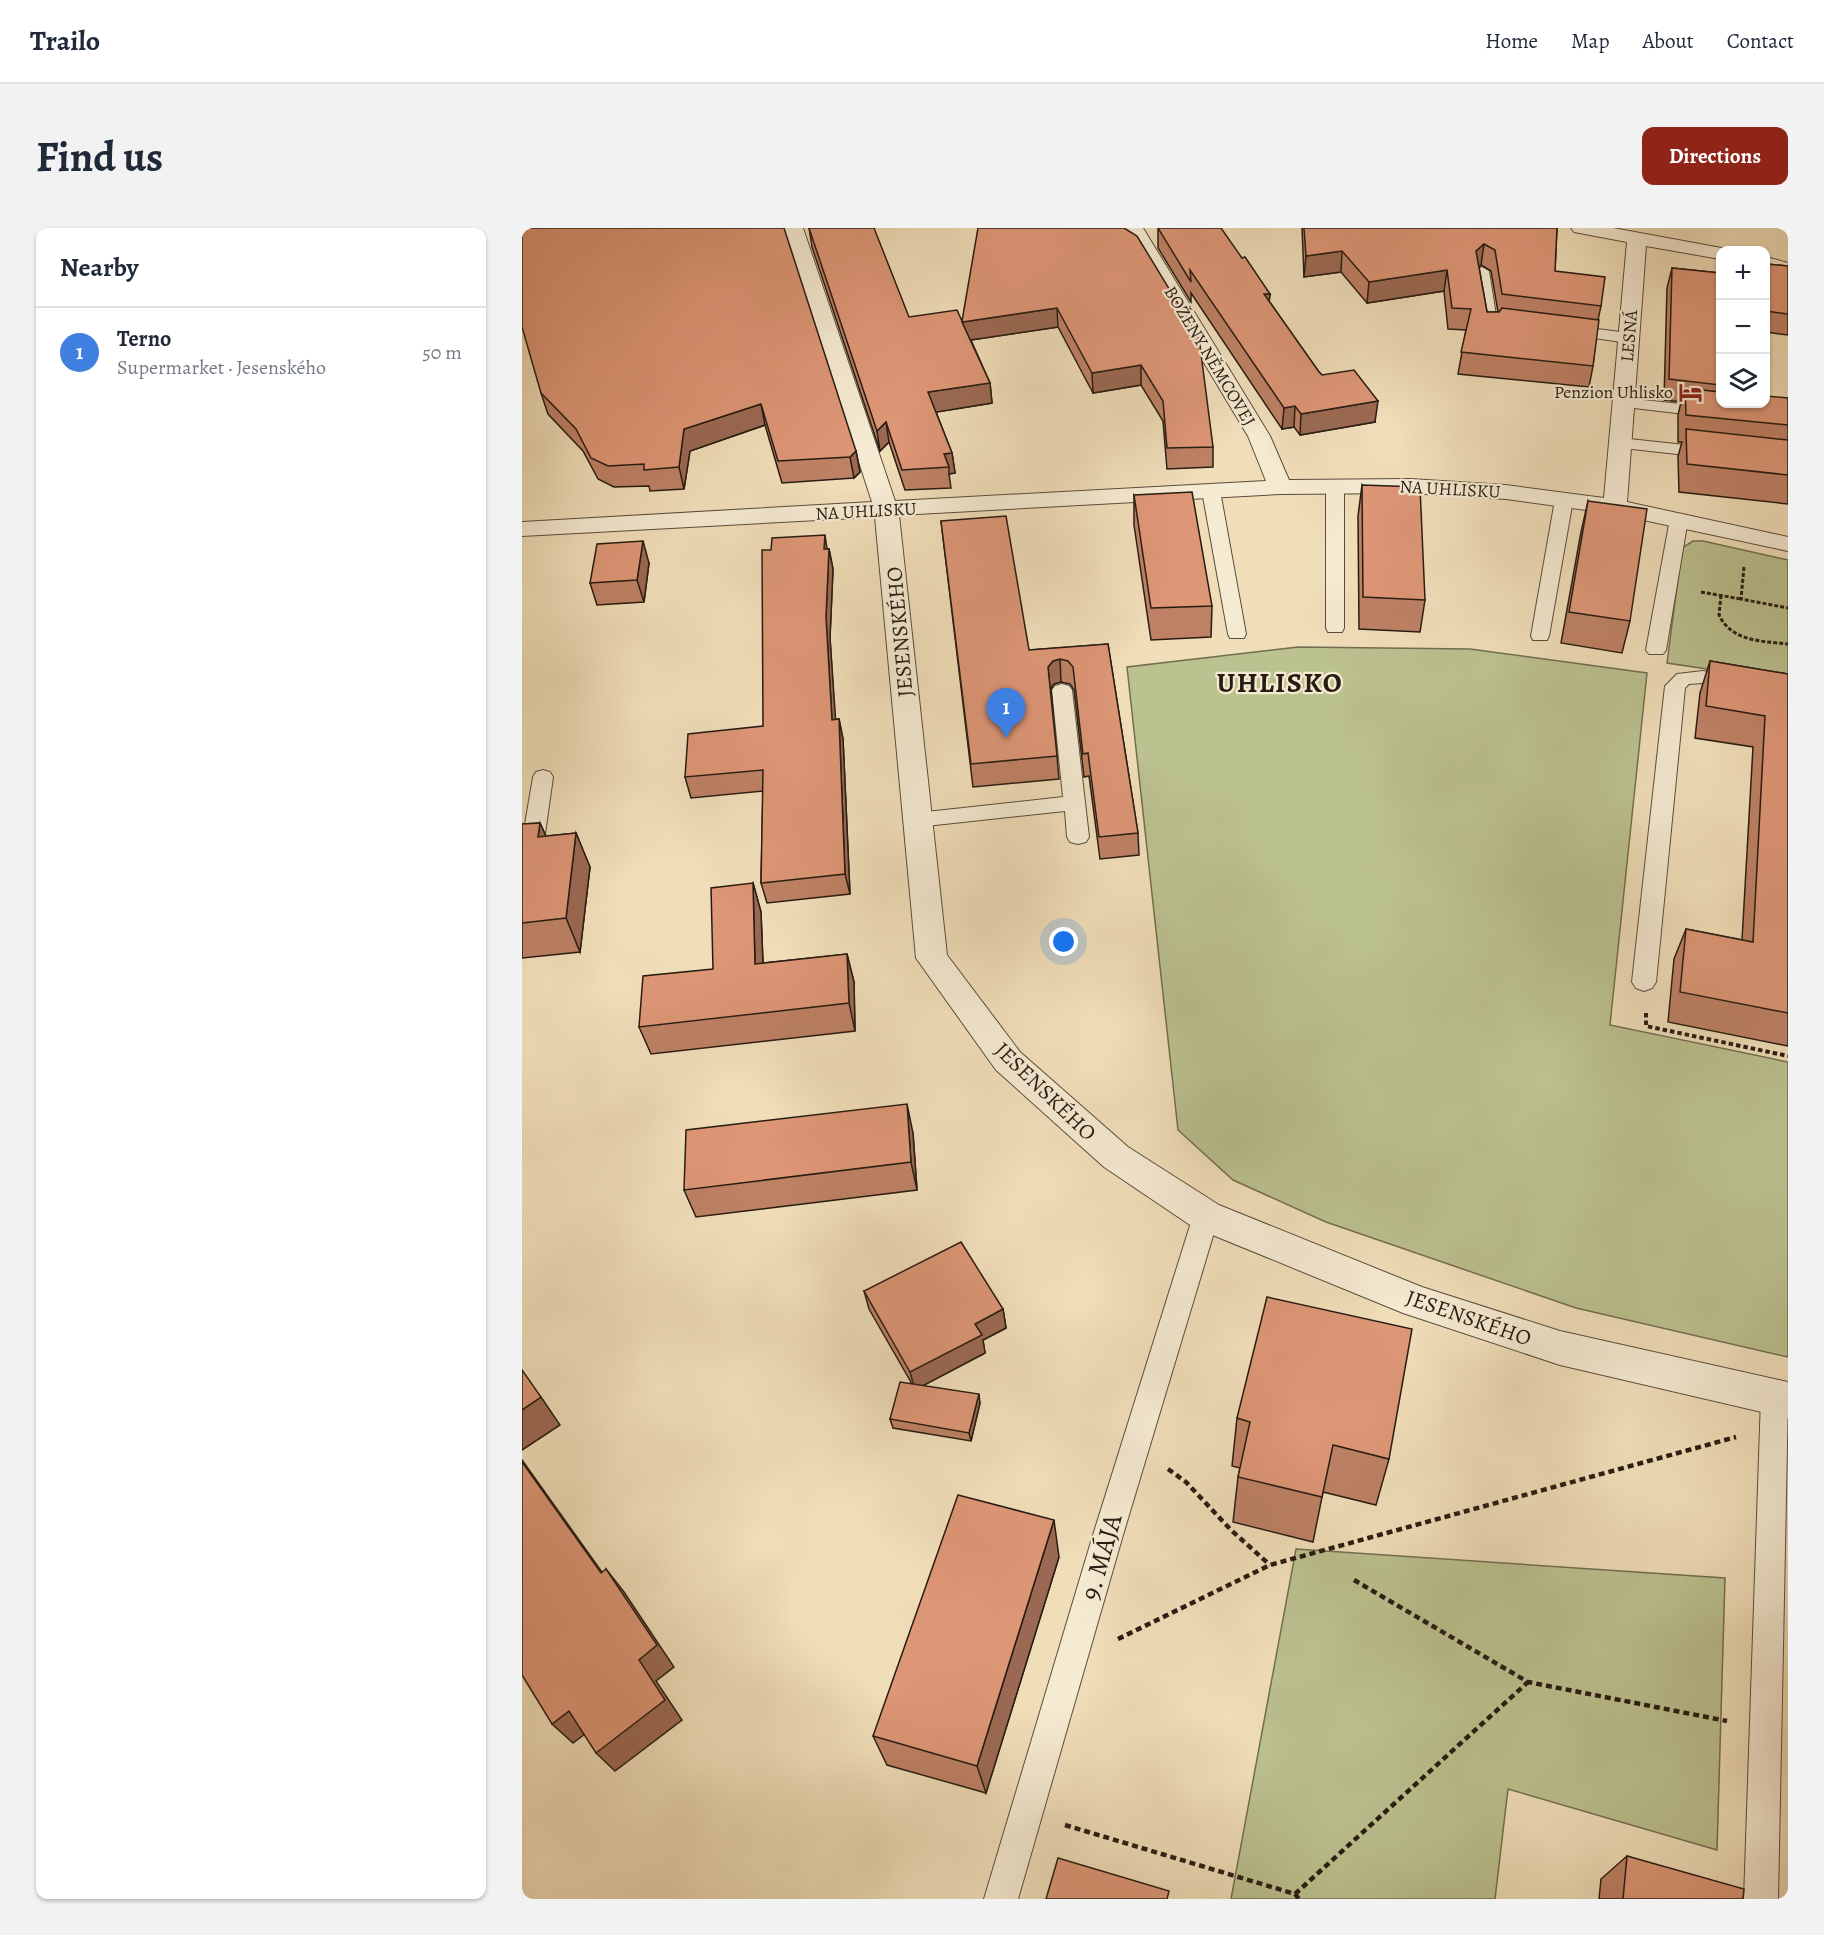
<!DOCTYPE html>
<meta charset="utf-8">
<style>
:root{--surface:#fff;--page:#f2f2f3;--text:#1f2937;--muted:#747a83;--line:#e0e1e3;--accent:#8f2418}
body{margin:0;font-family:Alegreya,serif;background:var(--page);color:var(--text)}
.controls{position:absolute;right:18px;top:18px;display:grid;overflow:hidden;border-radius:12px;box-shadow:0 2px 4px #0004}
.controls button{width:54px;height:54px;display:grid;place-items:center;padding:0;border:0;border-bottom:2px solid var(--line);background:var(--surface);color:var(--text);font:30px sans-serif}
.you{position:absolute;left:542px;top:714px;width:21px;height:21px;margin:-15px;border:4px solid #fff;border-radius:50%;background:#1a73e8;box-shadow:0 0 0 9px #1a73e833}
.badge{display:grid;place-items:center;width:39px;height:39px;border-radius:50%;background:var(--accent);color:#fff;font-size:20px;font-weight:700}
.pin{position:absolute;translate:-50% -50px;filter:drop-shadow(0 2px 3px #0008)}
.pin::after{content:'';position:absolute;top:32px;width:21px;height:18px;background:inherit;clip-path:polygon(0 0,100% 0,50% 100%)}
.list{margin:0;padding:0;list-style:none}
h2{display:flex;justify-content:space-between;align-items:center;height:78px;margin:0;padding:0 24px;font-size:26px}
h2 small{font-size:20px;font-weight:400;color:var(--muted)}
.list li{display:grid;grid-template-columns:39px 1fr auto;gap:18px;align-items:center;box-sizing:border-box;height:90px;padding:0 24px;border-top:2px solid var(--line)}
.list b{display:block;font-size:22px;white-space:nowrap}
.list p{margin:0;font-size:20px;white-space:nowrap;color:var(--muted)}
.list em{font-size:20px;font-style:normal;color:var(--muted)}
.icon{flex:none;width:33px;height:33px;fill:none;stroke:currentColor;stroke-width:2;stroke-linecap:round;stroke-linejoin:round}
.map{position:relative;flex:none;width:1266px;height:1671px;overflow:hidden;border-radius:12px}
header{display:flex;align-items:center;gap:36px;box-sizing:border-box;height:84px;padding:0 30px;background:var(--surface);border-bottom:2px solid var(--line)}
header strong{font-size:28px}
nav{display:flex;gap:33px;margin-inline-start:auto;font-size:21px}
.intro{display:flex;align-items:center;justify-content:space-between;box-sizing:border-box;height:144px;padding:0 36px}
h1{margin:0;font-size:42px}
.button{padding:15px 27px;border-radius:12px;background:var(--accent);color:#fff;font-size:21px;font-weight:700}
main{display:flex;gap:36px;padding:0 36px}
aside{flex:1;background:var(--surface);border-radius:12px;box-shadow:0 2px 4px #0004}
.map>svg:first-child{display:block}
</style>
<header>
<strong>Trailo</strong>
<nav><a>Home</a><a>Map</a><a>About</a><a>Contact</a></nav>
</header>
<div class="intro"><h1>Find us</h1><a class="button">Directions</a></div>
<main>
<aside>
<h2>Nearby<small></small></h2>
<ul class="list">
<li><span class="badge" style="background:#3f7fe0">1</span><div><b>Terno</b><p>Supermarket · Jesenského</p></div><em>50 m</em></li>
</ul>
</aside>
<div class="map">
<svg width="1266" height="1671" viewBox="0 0 1266 1671">
<rect width="100%" height="100%" fill="#f0deb9"/>
<filter id="stains"><feTurbulence type="fractalNoise" baseFrequency=".00333" numOctaves="4"/><feColorMatrix values="0 0 0 0 .2 0 0 0 0 .09 0 0 0 0 .02 0 0 0 .5 -.17"/></filter>
<radialGradient id="worn" r=".72"><stop offset=".6" stop-color="#630" stop-opacity="0"/><stop offset="1" stop-color="#630" stop-opacity=".3"/></radialGradient>
<g fill="#bbc18f" stroke="#726e50" stroke-width="1.5">
<path d="M1171,313H1181L1266,332V453L1145,435L1160,320Z"/>
<path d="M776,419L948,421L1125,445L1088,797L1266,834V1129L1054,1080L804,994L711,952L656,902L605,439Z"/>
<path d="M774,1321L1203,1350L1195,1622L986,1561L973,1671H709Z"/>
</g>
<g fill="none" stroke-linecap="round" stroke-linejoin="round">
<defs>
<g id="lane">
<path d="M960,39L967,43L976,100L968,105L960,100L953,43Z"/>
<path d="M1044,97L1106,105L1114,110L1106,115L1039,105L1036,102Z"/>
<path d="M1101,170L1188,179L1196,184L1188,189L1095,178L1093,175L1095,172Z"/>
<path d="M1098,210L1191,220L1199,225L1191,230L1092,219L1090,215Z"/>
<path d="M813,253L819,254L822,258V400L820,404H806L804,400V258L807,254Z"/>
<path d="M689,258L695,259L698,263L724,406L722,410H708L706,406L680,263L683,259Z"/>
<path d="M1042,267L1048,268L1051,272L1027,408L1025,412H1011L1009,408L1033,272L1036,268Z"/>
<path d="M1157,286L1163,287L1166,291L1144,422L1141,426H1127L1124,422L1148,291L1151,287Z"/>
<path d="M1181,443L1266,456V468L1181,455L1167,456L1163,460L1134,754L1130,760L1122,763L1114,760L1110,754L1143,458L1155,446Z"/>
<path d="M540,456L547,458L550,462L567,609L564,614L556,616L548,614L545,609L543,583L395,599L388,597L384,592L388,587L395,585L541,569L530,462L533,458Z"/>
<path d="M21,542L28,544L31,549L21,620L18,625L0,630V614L11,549L14,544Z"/>
<path d="M684,977L693,980L697,988L601,1307L496,1671H462L571,1307L671,988L675,980Z"/>
<path d="M1253,1157L1263,1161L1266,1168L1256,1671H1222L1239,1170L1243,1161Z"/>
</g>
<g id="street">
<path d="M261,0H281L373,273L744,253L726,208L601,0H621L748,208L767,252L888,251L984,257L1082,270L1105,14L1052,4L1049,0H1091L1205,21L1206,22H1198V31L1124,18L1105,274L1266,309V323L1093,286L984,271L888,265L758,266L377,287L425,727L498,824L606,919L697,977L900,1059L1038,1103L1266,1154V1190L1038,1137L881,1085L671,999L582,939L474,842L394,730L353,289L0,308V294L350,274Z"/>
<path d="M1244,29L1266,35V47L1244,41Z"/>
</g>
</defs>
<use href="#lane" stroke="#5a4c3c" stroke-width="2"/>
<use href="#street" stroke="#5a4c3c" stroke-width="2"/>
<g stroke="#281c12" stroke-width="3" stroke-dasharray="4 2" stroke-linecap="butt">
<path d="M1222,339L1219,371L1266,380"/>
<path d="M1179,364L1219,371"/>
<path d="M1199,367L1197,387C1210,414 1240,413 1266,416"/>
</g>
<path stroke="#281c12" stroke-width="4" stroke-dasharray="4.5 3" stroke-linecap="butt" d="M1124,785V798L1266,828"/>
<g stroke="#281c12" stroke-width="4.5" stroke-dasharray="6 4" stroke-linecap="butt">
<path d="M646,1241L664,1254L709,1302L748,1337"/>
<path d="M832,1352L1006,1454L1205,1493"/>
<path d="M596,1411L748,1337L1214,1209"/>
<path d="M543,1597L773,1666L777,1671"/>
<path d="M773,1666L1006,1454"/>
</g>
<use href="#lane" fill="#f5ead2" fill-rule="evenodd"/>
<use href="#street" fill="#f5ead2" fill-rule="evenodd"/>
</g>
<g fill="#be8165" stroke="#281c12" stroke-width="1.5" fill-rule="evenodd">
<path d="M0,0L334,223L338,244L332,250L260,255L243,197L168,223L162,261L128,263L127,258L92,259L76,251L61,223L26,186L19,165Z"/>
<path d="M287,0L387,89L440,93L602,0L691,219V239L645,241L641,193L619,157L571,165L536,99L449,112L468,155L470,175L414,184L430,225L433,245L427,246L429,260L383,262L367,214L358,223L290,19Z"/>
<path d="M636,0L720,30L748,66L747,73L797,144L853,194L778,207L772,199L760,201L669,65V74L636,20Z"/>
<path d="M780,0H1035L1033,43L1079,78L1076,92L1071,138L1067,159L936,146L944,102L926,101L922,63L845,75L819,44L782,49ZM959,37L969,43L976,84H965L957,39Z"/>
<path d="M1244,36L1266,38V107L1244,104Z"/>
<path d="M1150,40L1198,45V176L1266,170V276L1157,264L1156,228L1160,214H1156V187L1159,174L1142,172L1145,60Z"/>
<path d="M840,257L903,372L898,404L837,401L836,288Z"/>
<path d="M612,267L690,378L689,409L629,412L612,297Z"/>
<path d="M1066,273L1108,393L1100,425L1039,415L1059,304Z"/>
<path d="M419,293L507,422L586,416L616,605L617,627L578,631L567,548L562,549L552,462L548,456L539,454L532,456L529,461L537,551L451,559Z"/>
<path d="M305,321H307L311,341L308,410L313,491H317L321,511L328,666L245,675L239,655L241,563L169,570L163,549L241,498Z"/>
<path d="M127,335L122,374L75,377L68,355Z"/>
<path d="M1188,433L1266,446V818L1146,794L1152,731L1164,701L1220,712L1231,519L1173,510L1178,465Z"/>
<path d="M18,595L24,608L54,605L68,639L58,724L0,730V596Z"/>
<path d="M231,655L239,684L241,735L325,726L332,754L333,803L129,826L117,799L191,741Z"/>
<path d="M391,905L395,962L174,989L162,962Z"/>
<path d="M342,1063L481,1081L484,1100L461,1112L463,1125L400,1158L458,1175L449,1213L371,1200L368,1191L390,1156L347,1081Z"/>
<path d="M715,1190L867,1231L854,1277L801,1264L791,1314L711,1294L716,1249L718,1240L710,1238Z"/>
<path d="M537,1329L464,1565L365,1537L351,1508Z"/>
<path d="M1105,1628L1221,1671H1077L1079,1651Z"/>
</g>
<g fill="#9b6953" stroke="#281c12" stroke-width="1.5">
<path d="M962,16L959,37L951,43L954,23Z"/>
<path d="M820,23L819,44L782,49L784,28Z"/>
<path d="M925,42L922,63L845,75L847,54Z"/>
<path d="M742,66H748L746,86Z"/>
<path d="M535,80L536,99L442,113L440,94Z"/>
<path d="M619,137V157L571,165L570,145Z"/>
<path d="M468,155L470,175L409,185L406,164Z"/>
<path d="M856,173L853,194L778,207L779,186Z"/>
<path d="M239,176L243,197L168,223L162,261L157,239L162,201Z"/>
<path d="M773,178L772,199L760,201L762,180Z"/>
<path d="M364,194L367,214L358,223L355,203Z"/>
<path d="M334,223L338,244L332,250L328,229Z"/>
<path d="M430,225L433,245L427,246V239L422,226Z"/>
<path d="M303,307L306,327L302,321Z"/>
<path d="M121,313L127,335L122,374L115,352Z"/>
<path d="M307,321L311,341L308,410L315,512L310,492L304,389Z"/>
<path d="M538,431L539,454L532,456L528,462L526,439L531,433Z"/>
<path d="M317,491L321,511L328,666L323,646Z"/>
<path d="M18,595L33,629L16,609Z"/>
<path d="M54,605L68,639L58,724L44,690Z"/>
<path d="M231,655L239,684L242,764L233,736Z"/>
<path d="M325,726L332,754L333,803L327,775Z"/>
<path d="M385,876L391,905L395,962L389,934Z"/>
<path d="M481,1081L484,1100L461,1112L463,1125L393,1162L388,1144L453,1096Z"/>
<path d="M457,1166L458,1175L449,1213L447,1205Z"/>
<path d="M19,1169L38,1197L0,1222V1182Z"/>
<path d="M0,1232L97,1368L79,1345L0,1234Z"/>
<path d="M532,1292L537,1329L464,1565L455,1538Z"/>
<path d="M84,1341L102,1364L152,1439L134,1453L160,1492L93,1543L74,1525Z"/>
<path d="M47,1483L67,1503L51,1515L30,1496Z"/>
</g>
<g fill="#dd9676" stroke="#281c12" stroke-width="1.5">
<path d="M0,0H262L334,223L328,229L256,233L239,176L162,201L157,239L122,242V236L86,238L69,230L54,201L19,165L0,99Z"/>
<path d="M287,0H352L387,89L435,82L440,93L456,0H602L615,8L677,110L691,219L645,220L641,173L619,137L570,145L535,80L440,94L468,155L406,164L430,225L422,226L427,239L380,242L364,194L355,203Z"/>
<path d="M636,0H699L720,30L723,29L748,66H742L797,144L800,147L832,142L856,173L779,186L773,178L762,180L668,42L669,54Z"/>
<path d="M782,0H1035L1033,43L1083,49L1079,78L980,66L973,22L962,16L954,23L965,84H977L980,80L1077,92L1071,138L939,124L949,81L930,80L925,42L847,54L820,23L784,28Z"/>
<path d="M1244,36L1266,38V86L1244,83Z"/>
<path d="M1150,40L1198,45V157L1147,151Z"/>
<path d="M1163,160L1198,164V176H1244V168L1266,170V197L1164,187Z"/>
<path d="M1164,201L1266,212V247L1165,236Z"/>
<path d="M840,257L898,259L903,372L841,369Z"/>
<path d="M670,264L690,378L629,380L612,267Z"/>
<path d="M1066,273L1125,281L1108,393L1047,384Z"/>
<path d="M484,288L507,422L586,416L616,605L577,609L566,525L561,526L551,439L546,433L538,431L531,433L526,439L535,528L449,536L419,293Z"/>
<path d="M303,307L302,321H307L304,389L310,492L317,491L323,646L239,655L241,542L163,549L166,506L241,498L240,322H249L250,310Z"/>
<path d="M121,313L115,352L68,355L75,316Z"/>
<path d="M1188,433L1266,446V785L1158,764L1164,701L1231,714L1243,488L1184,478Z"/>
<path d="M18,595L16,609L54,605L44,690L0,695V596Z"/>
<path d="M231,655L233,736L325,726L327,775L117,799L121,748L191,741L189,660Z"/>
<path d="M385,876L389,934L162,962L164,902Z"/>
<path d="M439,1014L481,1081L453,1096L460,1107L388,1144L342,1063Z"/>
<path d="M745,1069L890,1101L867,1231L811,1217L800,1269L716,1249L728,1194L715,1190Z"/>
<path d="M0,1142L19,1169L0,1182Z"/>
<path d="M378,1154L457,1166L447,1205L368,1191Z"/>
<path d="M0,1234L79,1345L84,1341L135,1417L117,1432L143,1472L74,1525L47,1483L30,1496L0,1447Z"/>
<path d="M436,1267L532,1292L455,1538L351,1508Z"/>
<path d="M1105,1628L1222,1661L1221,1671H1101Z"/>
<path d="M536,1630L647,1663L645,1671H524Z"/>
</g>
<defs>
<symbol id="hotel-bare" viewBox="-9 -9 18 18"><path d="M-6-4.5h1.5V1H6V5H4.5V3h-9V5H-6ZM-4 0a1.8 1.8 0 1 1 3.6 0ZM.5 0V-2.5h3Q6-2.5 6 0Z" fill="#8f2418" stroke="#f5ead2" stroke-width="2.5" paint-order="stroke"/></symbol>
</defs>
<g fill-rule="evenodd">
<use href="#hotel-bare" x="1152" y="148" width="33" height="33"/>
</g>
<g text-anchor="middle" stroke-width="4.5" stroke-linejoin="round" paint-order="stroke">
<g font-size="18" fill="#281c12" stroke="#f5ead2">
<text transform="translate(1107 108) rotate(-85)" y="6">LESNÁ</text>
<text transform="translate(688 128) rotate(59)" y="6">BOŽENY NĚMCOVEJ</text>
<text transform="translate(928 261) rotate(3)" y="6">NA UHLISKU</text>
<text transform="translate(344 283) rotate(-3)" y="6">NA UHLISKU</text>
</g>
<g font-size="18" fill="#281c12" stroke="#f5ead2" text-anchor="end">
<text x="1151" y="170">Penzion Uhlisko</text>
</g>
<g font-size="22" fill="#281c12" stroke="#f5ead2">
<text transform="translate(377 404) rotate(-95)" y="8">JESENSKÉHO</text>
<text transform="translate(524 863) rotate(44)" y="8">JESENSKÉHO</text>
<text transform="translate(947 1089) rotate(19)" y="8">JESENSKÉHO</text>
</g>
<g font-size="27" fill="#281c12" stroke="#f5ead2">
<text transform="translate(579 1329) rotate(-74)" y="9">9. MÁJA</text>
</g>
<g font-size="28" font-weight="bold" letter-spacing="1.5" fill="#281c12" stroke="#f5ead2">
<text x="758" y="464">UHLISKO</text>
</g>
</g>
<rect width="100%" height="100%" filter="url(#stains)"/>
<rect width="100%" height="100%" fill="url(#worn)"/>
</svg>
<div class="controls">
<button>+</button>
<button>−</button>
<button><svg class="icon" aria-label="layers" viewBox="0 0 24 24"><path d="M12 4l9 5-9 5-9-5zM3 14l9 5 9-5"/></svg></button>
</div>
<div class="you"></div>
<div class="pin badge" style="left:484px;top:510px;background:#3f7fe0">1</div>
</div>
</main>
